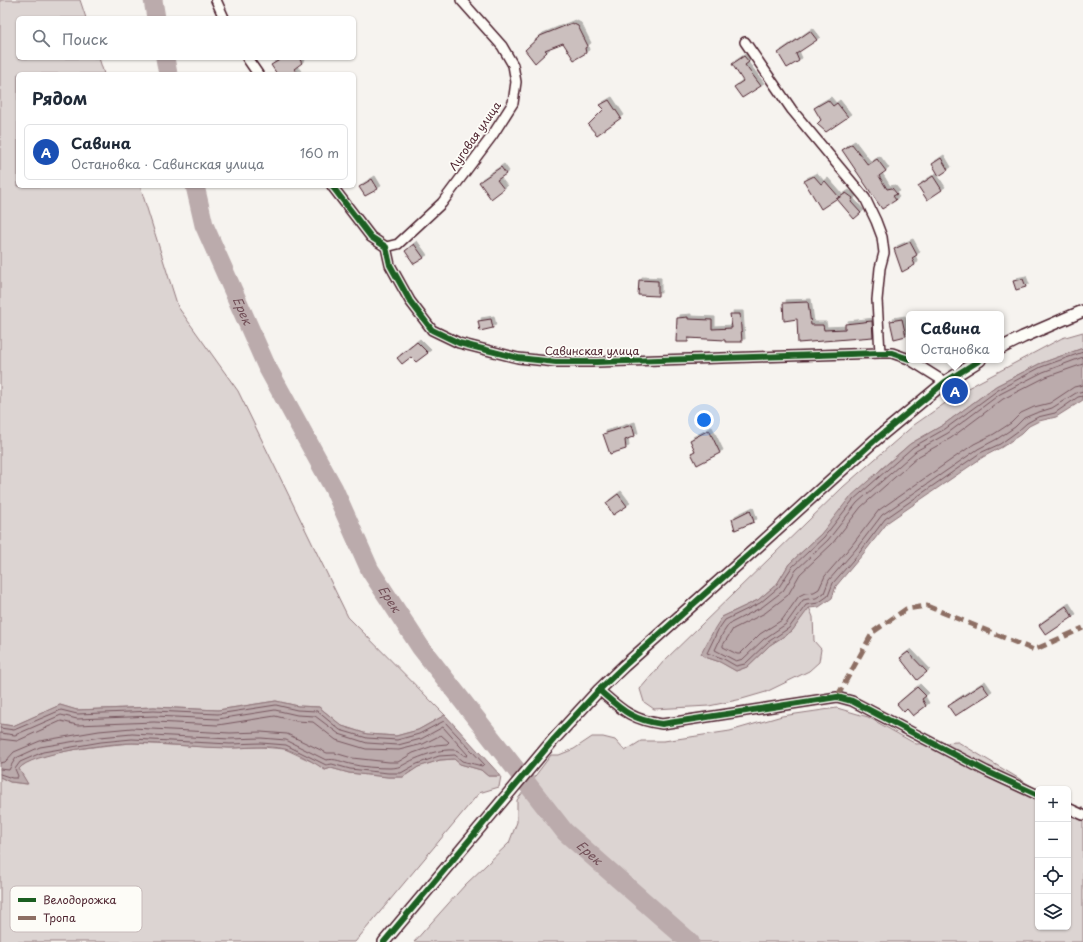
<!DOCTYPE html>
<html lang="ru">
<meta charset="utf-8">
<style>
:root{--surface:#fff;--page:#f2f2f3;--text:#1f2937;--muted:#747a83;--line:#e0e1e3;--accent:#c8321e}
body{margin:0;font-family:"Playpen Sans",sans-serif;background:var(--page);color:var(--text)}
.controls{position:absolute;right:12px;bottom:12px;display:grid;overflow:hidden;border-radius:6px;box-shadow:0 1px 3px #0004}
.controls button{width:36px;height:36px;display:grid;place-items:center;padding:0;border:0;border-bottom:1px solid var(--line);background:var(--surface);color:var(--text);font:20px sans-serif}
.you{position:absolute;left:704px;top:420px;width:14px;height:14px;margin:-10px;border:3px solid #fff;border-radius:50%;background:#1a73e8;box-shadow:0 0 0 6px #1a73e833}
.badge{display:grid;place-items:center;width:26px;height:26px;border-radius:50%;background:var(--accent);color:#fff;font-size:13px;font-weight:700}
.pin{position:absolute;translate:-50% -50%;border:2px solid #fff;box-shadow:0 1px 4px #0006}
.popup{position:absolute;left:906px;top:311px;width:98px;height:52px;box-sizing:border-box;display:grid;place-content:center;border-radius:6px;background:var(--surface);filter:drop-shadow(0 1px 3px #0005);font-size:13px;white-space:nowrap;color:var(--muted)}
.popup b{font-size:15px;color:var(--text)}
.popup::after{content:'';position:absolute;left:50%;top:100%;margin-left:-8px;border:8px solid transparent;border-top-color:var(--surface)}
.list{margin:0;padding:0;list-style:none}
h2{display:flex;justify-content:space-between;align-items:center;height:52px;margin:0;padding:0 16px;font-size:17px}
h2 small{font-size:13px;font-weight:400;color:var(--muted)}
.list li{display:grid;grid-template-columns:26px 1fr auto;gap:12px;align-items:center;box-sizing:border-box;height:56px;margin:0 8px 8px;padding:0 8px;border:1px solid var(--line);border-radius:6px}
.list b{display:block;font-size:15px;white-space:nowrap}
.list p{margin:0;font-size:13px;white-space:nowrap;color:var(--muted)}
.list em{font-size:13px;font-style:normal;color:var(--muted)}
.icon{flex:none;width:22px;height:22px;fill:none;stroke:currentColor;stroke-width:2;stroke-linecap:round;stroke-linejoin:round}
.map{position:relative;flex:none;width:1083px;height:942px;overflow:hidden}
.search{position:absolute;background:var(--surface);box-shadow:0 1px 3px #0004;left:16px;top:16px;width:340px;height:44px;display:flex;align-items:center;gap:10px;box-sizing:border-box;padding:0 14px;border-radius:6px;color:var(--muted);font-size:15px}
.panel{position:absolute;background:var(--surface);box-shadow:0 1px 3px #0004;left:16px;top:72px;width:340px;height:116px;border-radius:6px}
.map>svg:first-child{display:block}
</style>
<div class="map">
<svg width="1083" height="942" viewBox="0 0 1083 942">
<defs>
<filter id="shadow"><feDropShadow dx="3" dy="-3" stdDeviation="0" flood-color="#0004"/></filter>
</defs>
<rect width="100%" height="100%" fill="#f6f3ef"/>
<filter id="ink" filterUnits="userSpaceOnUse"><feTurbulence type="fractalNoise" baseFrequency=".025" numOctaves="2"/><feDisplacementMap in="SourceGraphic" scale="8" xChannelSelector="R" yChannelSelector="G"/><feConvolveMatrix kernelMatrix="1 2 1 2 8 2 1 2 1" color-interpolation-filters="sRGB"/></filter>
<g filter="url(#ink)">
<g fill="#dcd4d2" stroke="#937a7e">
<path d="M0,0H80L86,18H18V58H99L104,74H18V186H140L178,307L238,391L348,617L445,715L418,730L396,736L367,734L342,726L319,707L298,706L276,701L218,710L154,707L76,710L60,705L13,726L0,724Z"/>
<path d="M1083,332V348L1039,364L996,386L943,425L910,444L881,469L821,534L789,564L777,584L758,600L722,617L705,657L720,662L736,671L747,667L770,645L792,631L809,607L813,617L814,641L821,649L819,662L809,671L766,692L742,699L709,706L654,709L644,702L640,689L664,661L843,487L914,425L964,390L1062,338Z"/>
<path d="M837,708L868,717L916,744L958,742L1038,790V927H1068V804L1083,808V942H414L465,885L509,843L517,822V800L551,755H559L574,749L592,737H603L615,740L625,751L641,741H664L730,731L782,716Z"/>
<path d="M132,743L230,748L261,747L285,749L317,764L325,770L331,768L349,773L388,777H403L418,767L440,760L454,759L460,764L481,770L488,776H501L499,787L479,793L355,942H0V777L10,782L27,784L19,769C31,751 110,745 132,743Z"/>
</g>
<g fill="#bbabac" stroke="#8e7378">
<path d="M1083,348V400L1056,417L1039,421L1029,426L1021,434L1002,447L983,457L888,522L863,554L836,586L832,598L819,607L809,608L792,631L770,645L747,667L736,671L720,662L705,657L701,654L715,628L722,617L758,600L777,584L789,564L821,534L850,497L910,444L943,425L996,386L1039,364Z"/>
<path d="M276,701L298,706L319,707L342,726L367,734L396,736L418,730L445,715L501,776H488L481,770L460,764L454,759L440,760L418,767L403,777H388L349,773L331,768L325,770C317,764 295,751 285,749C268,745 248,748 230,748C198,748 166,743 133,743C112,743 30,753 19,769L28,784L10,782L0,777V724L13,726L60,705L77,710L154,707L218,710Z"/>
</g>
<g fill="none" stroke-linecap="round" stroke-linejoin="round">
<g stroke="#77575f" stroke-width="1">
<path d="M1083,352L1041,367L998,390L945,429L913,447L853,500L824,537L792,567L779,587L760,603L725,620L718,630L707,653L722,658L736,666L745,664L768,642L789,628L806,605L818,603L828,596L833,583L860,552L885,519L980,453L1000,444L1018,431L1027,423L1038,417L1055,413L1078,397L1083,396"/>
<path d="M1083,357L1043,372L1000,394L948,433L916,451L857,503L828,540L796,570L783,591L762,607L729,624L723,633L715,650L736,661L743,659L764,639L786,624L803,600L808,599L816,598L824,593L829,580L856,549L882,515L978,449L997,439L1015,427L1024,418L1036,413L1052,408L1076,393L1083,391"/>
<path d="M1083,364L1046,377L1003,399L951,438L919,456L861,507L832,544L800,574L788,595L765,613L733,629L723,645V647L737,654H740L760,634L782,620L799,596L805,593L814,592L819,589L825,576L852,545L879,510L974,444L994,434L1011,423L1021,413L1034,407L1050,403L1074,387L1083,385"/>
<path d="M0,728L14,730L61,710L77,714L154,711L218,714L276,705L297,710L317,711L340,730L367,738L397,740L419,734L444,721L484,764L482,766L462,761L455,755L439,756L417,764L401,773H388L350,769L332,764L326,765L286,745L261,743L230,744L132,739L101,742L43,752L20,762L15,769L18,776L17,778H12L0,774"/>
<path d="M0,733L15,735L61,715L77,719L154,716L218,719L275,710L297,715L315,716L339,734L367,743L398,745L421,739L443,727L468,755L467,756C462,756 460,750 454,750C441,749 427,754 415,759C405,763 402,768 390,768C377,768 362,767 350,764C342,762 335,758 326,760L286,740L261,738L230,739L132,734L100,737L40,747L16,758L12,764L9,770L0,769"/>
<path d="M0,739L17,741L61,721L77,725L154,722L218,725L275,716L296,721L313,722L336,740L366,749L399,750L423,744L441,735L449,742L447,744L436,745L413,753L398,762H389L352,758L335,753H327L287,734L261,732L230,733L132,728L99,731L40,741L14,752L5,762L0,763"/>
</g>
<g stroke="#bbabac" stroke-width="19">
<path d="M153,0L156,18"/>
<path d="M165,58L168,74"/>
<path id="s1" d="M195,186L204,225L266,365L334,489L370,570L421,648L565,832L690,942"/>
</g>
</g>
<g fill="#cbbfbe" stroke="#4a1f2b" filter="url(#shadow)">
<path d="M572,23L578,26L588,46L585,48L586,53L574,60L563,43L545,50L547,52L535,63L525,50L540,36Z"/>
<path d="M810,31L817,40L796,54L799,61L787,68L778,53Z"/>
<path d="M744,56L749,62L745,65L761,86L742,98L734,87L743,81L732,64Z"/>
<path d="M283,58H299L302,63L294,69L298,74H277L271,65Z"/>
<path d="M609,100L621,118L597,135L588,125L604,109L600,105Z"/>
<path d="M828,100L833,106L837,103L848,117L826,132L817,124L821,120L814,108Z"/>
<path d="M852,144L868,165L877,159L886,171L879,176L887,189L892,188L897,194L893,196L896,200L882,209L842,150Z"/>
<path d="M941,158L948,170L939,176L932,164Z"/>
<path d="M501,167L506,174L497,180L504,189L491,199L479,182Z"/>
<path d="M814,176L821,184L825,181L839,197L821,209L804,181Z"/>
<path d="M933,176L942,190L927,200L918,186Z"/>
<path d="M372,179L378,189L365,196L359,187Z"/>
<path d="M846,193L853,198L851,202L861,213L854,219L837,199Z"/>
<path d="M910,242L917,255L912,258L915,265L902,272L894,249Z"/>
<path d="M414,244L424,258L414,264L405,251Z"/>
<path d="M1023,279L1026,287L1016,290L1013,281Z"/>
<path d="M639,280L658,281V296L638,295Z"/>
<path d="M808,302L811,325H823L824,330L845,329V324L872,321L873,337L798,343L797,319L784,321L783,303Z"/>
<path d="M730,314H740L742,342H725V340L688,338V342H676L677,318L688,317V319L712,320V329L732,328Z"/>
<path d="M491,319L493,328L480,331L478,321Z"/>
<path d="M902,319L906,336L894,339L890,321Z"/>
<path d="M417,342L428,353L416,362L411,357L402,364L397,358Z"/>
<path d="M632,425L635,436L625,440L626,449L610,454L603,434Z"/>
<path d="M709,430L720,453L697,465L691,453L695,451L690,440Z"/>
<path d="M618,494L627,506L613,515L606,503Z"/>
<path d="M750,510L754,522L735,530L732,519Z"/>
<path d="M1066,606L1073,617L1046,635L1039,625Z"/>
<path d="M908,652L927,672L917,680L900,658Z"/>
<path d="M982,684L989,694L955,716L948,706Z"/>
<path d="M917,687L926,696L922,699L926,706L913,716L907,709L904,712L897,704Z"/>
</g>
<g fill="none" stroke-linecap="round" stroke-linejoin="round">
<defs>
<g id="minor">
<path d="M216,0L224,18"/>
<path d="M745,42L792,110L865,198L876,221L882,237L884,253L880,268L877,300L880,353"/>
<path d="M247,58L258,74"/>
<path d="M332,186L371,237L386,247L390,265L410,301L432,330L459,343L518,358L556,362H596L880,353H892L909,359"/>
<path d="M386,247L398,244L442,203L492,136L513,103L516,82L513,65L502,46L461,0"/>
<path d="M910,360L945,382"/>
<path d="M599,690C621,709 631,720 662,724L837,697L852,701L986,771L1038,795"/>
<path d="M1068,808L1083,815"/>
</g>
<g id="tertiary">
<path d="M1001,348L1023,337L1083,311"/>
<path d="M384,942L554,739L599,690L624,666L755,549L874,441L945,382L980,360"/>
</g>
</defs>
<use href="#minor" stroke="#4a1f2b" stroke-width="12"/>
<use href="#tertiary" stroke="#4a1f2b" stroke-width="14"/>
<use href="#minor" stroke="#fdfcf7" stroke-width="9"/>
<use href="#tertiary" stroke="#fdfcf7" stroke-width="11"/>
<path stroke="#8d6e63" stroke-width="5" stroke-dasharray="10 5" stroke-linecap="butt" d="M837,697L873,632L906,609L927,606L1034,650L1083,628"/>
<defs>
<g id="cycleway">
<path d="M332,186L371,237L386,247L390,265L410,301L432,330L459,343L518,358L556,362H596L880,353H892L909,359"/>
<path d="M599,690C621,709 631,720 662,724L837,697L852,701L986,771L1038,795"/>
<path d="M384,942L554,739L599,690L624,666L755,549L874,441L945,382L980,360"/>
</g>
</defs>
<use href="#cycleway" stroke="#fdfcf7" stroke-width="8"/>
<use href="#cycleway" stroke="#1b5e20" stroke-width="6"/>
</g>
</g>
<g text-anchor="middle" stroke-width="3.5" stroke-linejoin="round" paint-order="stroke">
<g font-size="11" fill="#4a1f2b" stroke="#fdfcf7">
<text transform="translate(475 136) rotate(-55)" y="4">Луговая улица</text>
<text x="592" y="355">Савинская улица</text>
</g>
<g font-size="12" font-style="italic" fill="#725058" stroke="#fdfcf7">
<text dy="4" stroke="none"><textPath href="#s1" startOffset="134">Ерек</textPath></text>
<text dy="4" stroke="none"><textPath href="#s1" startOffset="458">Ерек</textPath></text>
<text dy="4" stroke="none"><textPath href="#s1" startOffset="782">Ерек</textPath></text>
</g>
</g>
<rect x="10" y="886" width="132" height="46" rx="6" fill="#fdfcf7" stroke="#c7baba" stroke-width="1"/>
<rect x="18" y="898" width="18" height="4" fill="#1b5e20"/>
<rect x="18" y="916" width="18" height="4" fill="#8d6e63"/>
<g font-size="11" fill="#4a1f2b">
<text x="43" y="904">Велодорожка</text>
<text x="43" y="922">Тропа</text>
</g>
</svg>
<div class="controls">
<button>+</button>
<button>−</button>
<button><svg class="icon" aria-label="locate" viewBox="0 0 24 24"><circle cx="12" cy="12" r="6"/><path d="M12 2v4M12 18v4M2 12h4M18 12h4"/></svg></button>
<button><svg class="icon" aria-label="layers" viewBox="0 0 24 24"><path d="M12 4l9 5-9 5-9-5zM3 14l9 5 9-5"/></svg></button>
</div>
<div class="you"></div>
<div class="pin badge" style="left:955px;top:391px;background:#1a4fb4">A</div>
<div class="popup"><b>Савина</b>Остановка</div>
<div class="search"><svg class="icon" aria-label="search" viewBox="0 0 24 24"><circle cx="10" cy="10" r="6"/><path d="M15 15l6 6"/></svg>Поиск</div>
<section class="panel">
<h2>Рядом<small></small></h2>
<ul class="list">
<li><span class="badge" style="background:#1a4fb4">A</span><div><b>Савина</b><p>Остановка · Савинская улица</p></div><em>160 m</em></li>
</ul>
</section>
</div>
